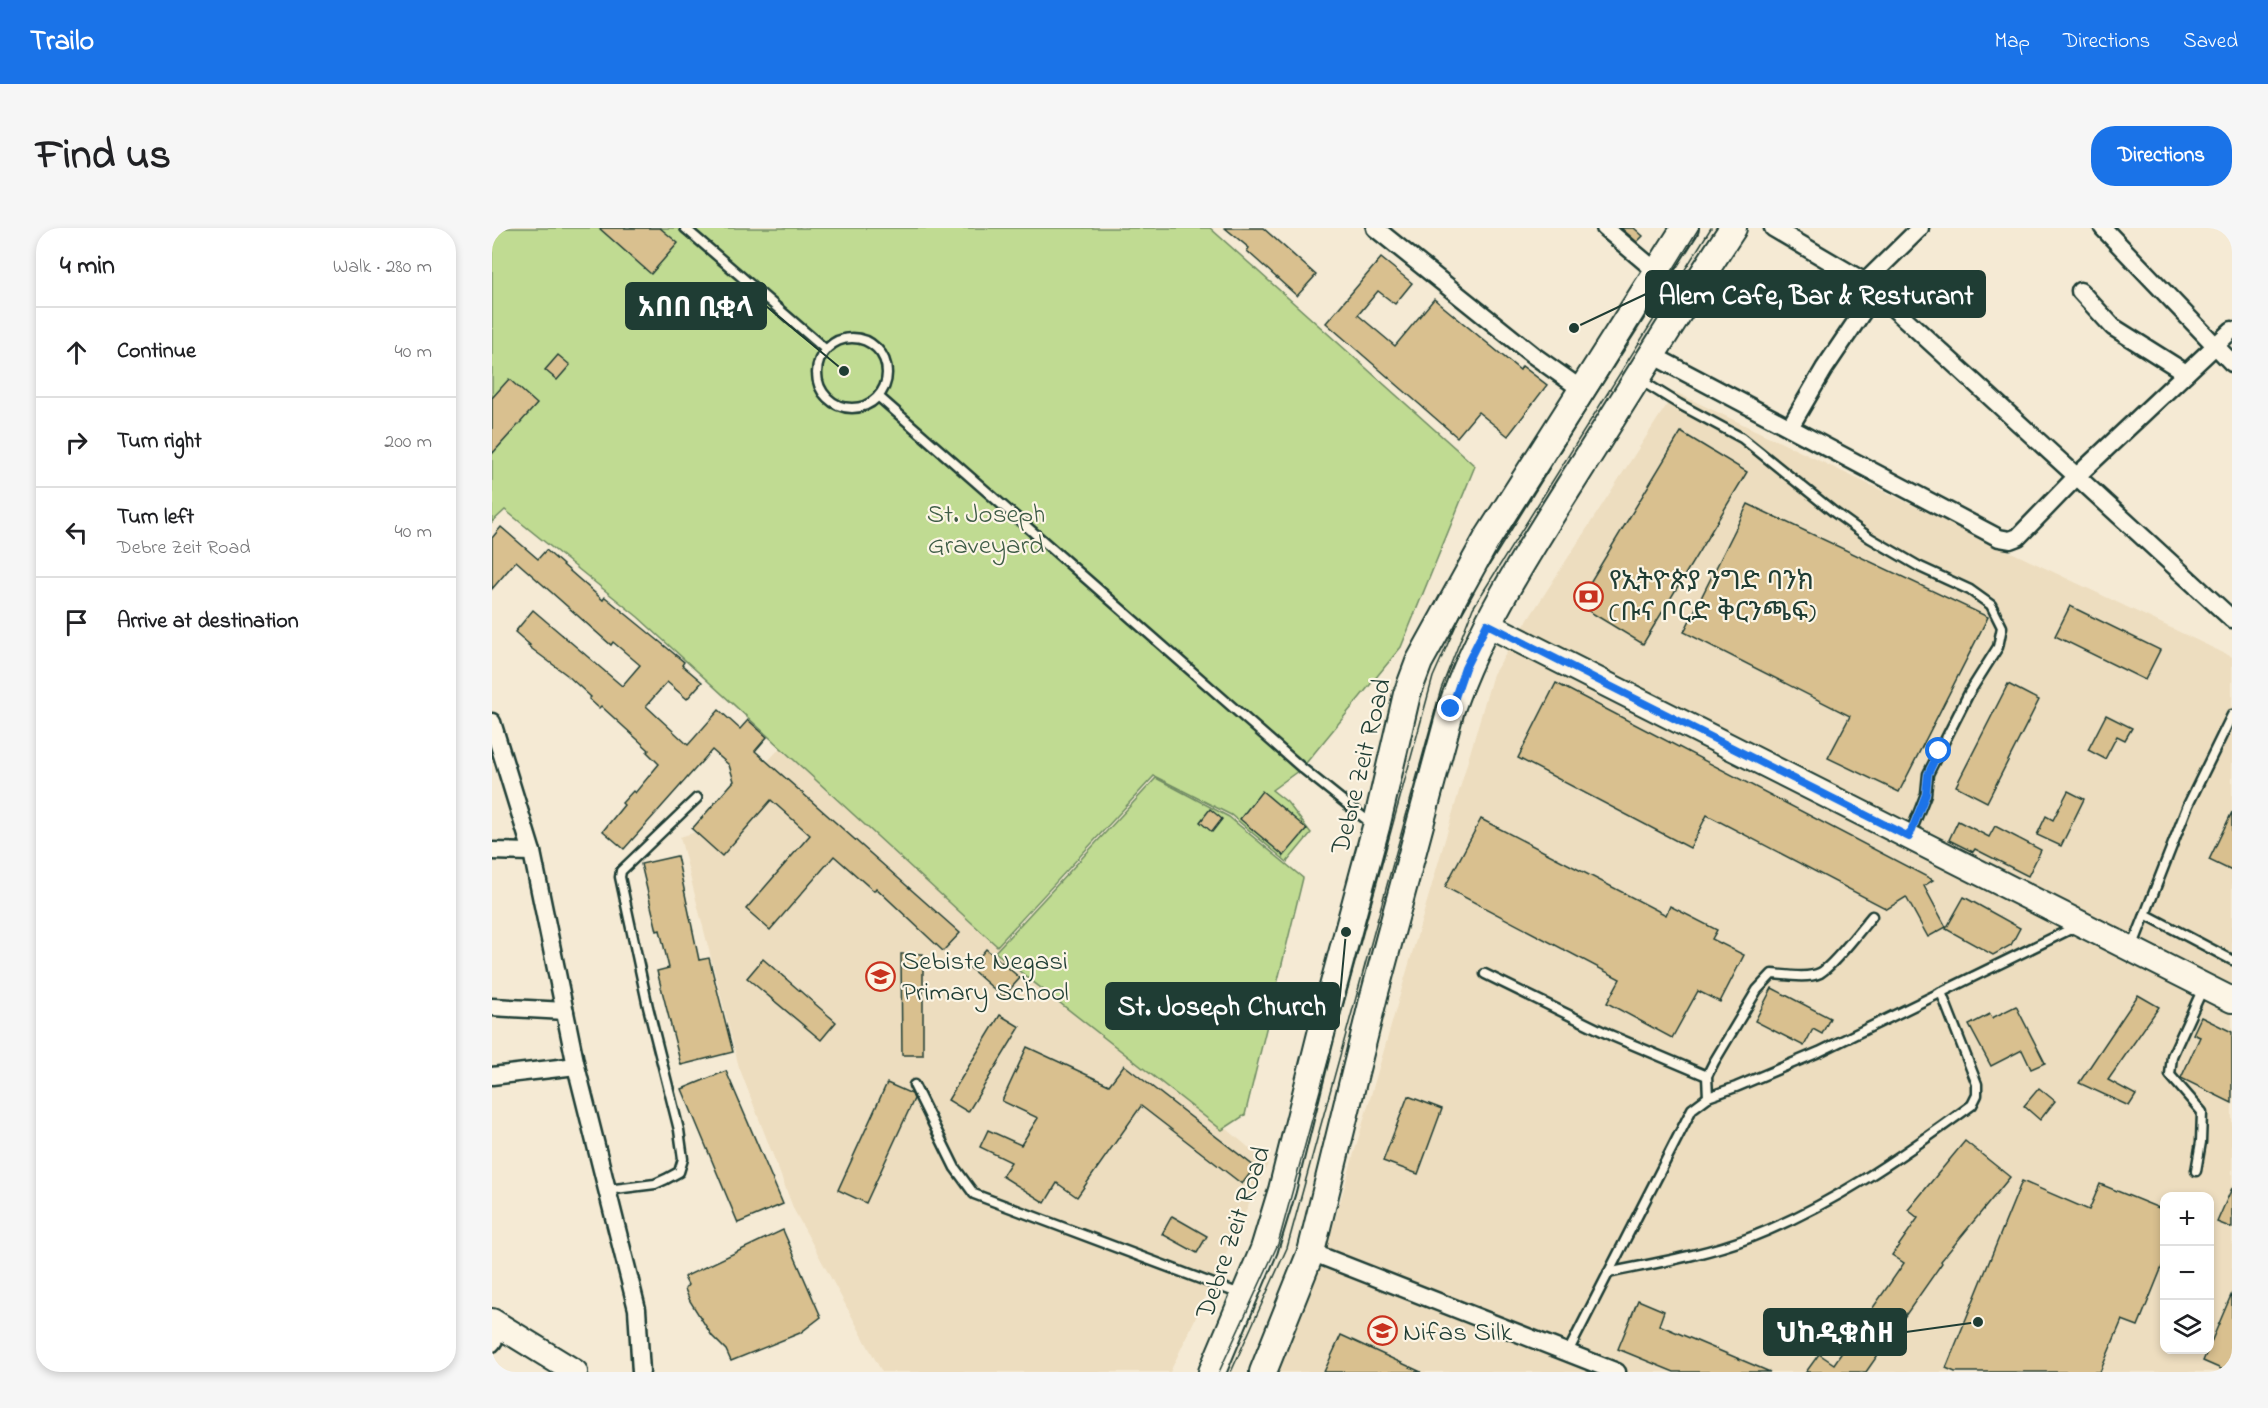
<!DOCTYPE html>
<meta charset="utf-8">
<style>
:root{--surface:#fff;--page:#f6f6f6;--text:#202124;--muted:#757577;--line:#e0e0e0;--accent:#1a73e8}
body{margin:0;font-family:"Indie Flower","Noto Sans Ethiopic",sans-serif;background:var(--page);color:var(--text)}
.controls{position:absolute;right:18px;bottom:18px;display:grid;overflow:hidden;border-radius:12px;box-shadow:0 3px 9px #0003}
.controls button{width:54px;height:54px;display:grid;place-items:center;padding:0;border:0;border-bottom:2px solid var(--line);background:var(--surface);color:var(--text);font:30px sans-serif}
.stop{position:absolute;width:18px;height:18px;margin:-14px;border:4px solid #1a73e8;border-radius:50%;background:#fff}
.stop.end{background:#1a73e8;border-color:#fff;box-shadow:0 2px 6px #0008}
.list{margin:0;padding:0;list-style:none}
h2{display:flex;justify-content:space-between;align-items:center;height:78px;margin:0;padding:0 24px;font-size:26px}
h2 small{font-size:20px;font-weight:400;color:var(--muted)}
.list li{display:grid;grid-template-columns:39px 1fr auto;gap:18px;align-items:center;box-sizing:border-box;height:90px;padding:0 24px;border-top:2px solid var(--line)}
.list b{display:block;font-size:22px;white-space:nowrap}
.list p{margin:0;font-size:20px;white-space:nowrap;color:var(--muted)}
.list em{font-size:20px;font-style:normal;color:var(--muted)}
.icon{flex:none;width:33px;height:33px;fill:none;stroke:currentColor;stroke-width:2;stroke-linecap:round;stroke-linejoin:round}
.map{position:relative;flex:none;width:1740px;height:1144px;overflow:hidden;border-radius:24px}
header{display:flex;align-items:center;gap:36px;box-sizing:border-box;height:84px;padding:0 30px;background:var(--accent);color:#fff}
header strong{font-size:28px}
nav{display:flex;gap:33px;margin-inline-start:auto;font-size:21px}
.intro{display:flex;align-items:center;justify-content:space-between;box-sizing:border-box;height:144px;padding:0 36px}
h1{margin:0;font-size:42px}
.button{padding:15px 27px;border-radius:24px;background:var(--accent);color:#fff;font-size:21px;font-weight:700}
main{display:flex;gap:36px;padding:0 36px}
aside{flex:1;background:var(--surface);border-radius:24px;box-shadow:0 3px 9px #0003}
.map>svg:first-child{display:block}
</style>
<header>
<strong>Trailo</strong>
<nav><a>Map</a><a>Directions</a><a>Saved</a></nav>
</header>
<div class="intro"><h1>Find us</h1><a class="button">Directions</a></div>
<main>
<aside>
<h2>4 min<small>Walk · 280 m</small></h2>
<ul class="list">
<li><svg class="icon" aria-label="ahead" viewBox="0 0 24 24"><path d="M12 20V5M6 11l6-6 6 6"/></svg><div><b>Continue</b></div><em>40 m</em></li>
<li><svg class="icon" aria-label="right" viewBox="0 0 24 24"><path d="M7 20v-9h11M14 6l5 5-5 5"/></svg><div><b>Turn right</b></div><em>200 m</em></li>
<li><svg class="icon" aria-label="left" viewBox="0 0 24 24"><path d="M17 20v-9H6M10 6l-5 5 5 5"/></svg><div><b>Turn left</b><p>Debre Zeit Road</p></div><em>40 m</em></li>
<li><svg class="icon" aria-label="arrive" viewBox="0 0 24 24"><path d="M6 21V4h12l-3 4 3 4H6"/></svg><div><b>Arrive at destination</b></div></li>
</ul>
</aside>
<div class="map">
<svg width="1740" height="1144" viewBox="0 0 1740 1144">
<rect width="100%" height="100%" fill="#f5ead4"/>
<filter id="ink" filterUnits="userSpaceOnUse"><feTurbulence type="fractalNoise" baseFrequency=".0167" numOctaves="2"/><feDisplacementMap in="SourceGraphic" scale="12" xChannelSelector="R" yChannelSelector="G"/><feConvolveMatrix kernelMatrix="1 2 1 2 8 2 1 2 1" color-interpolation-filters="sRGB"/></filter>
<g filter="url(#ink)">
<g fill="#edddbf" fill-rule="evenodd">
<path d="M1183,164L1740,429V1144H783L830,1036L1001,446ZM1672,968H1718V1122H1672Z"/>
<path d="M288,520L776,936L678,1144H390L302,982L247,839L188,609L213,601Z"/>
</g>
<g fill="#c0db92" stroke="#708c63" stroke-width="1.5">
<path d="M0,0H718L983,238L909,419L810,540L780,562L795,574L819,605L795,634L739,587L662,548L505,718L146,389L13,282L0,294Z"/>
<path d="M664,550L737,589L811,650L753,887L730,902L503,724Z"/>
</g>
<g fill="#d9c08f" stroke="#1f3d34" stroke-width="1.5">
<path d="M107,0H168L186,15L159,46Z"/>
<path d="M733,0H771L824,47L805,68L755,23L757,20Z"/>
<path d="M1129,0H1142L1151,8L1145,14Z"/>
<path d="M889,30L920,55L903,76L886,63L866,87L903,118L942,71L1028,142L1030,138L1055,157L1016,208L986,184L965,209L834,95Z"/>
<path d="M66,127L78,137L65,152L53,142Z"/>
<path d="M17,151L45,176L0,226V170Z"/>
<path d="M1189,204L1255,244L1151,416L1085,376Z"/>
<path d="M1256,276L1496,389L1407,564L1336,530L1358,488L1192,404Z"/>
<path d="M9,299L46,331L54,322L111,372L113,369L168,414L192,434L190,437L210,454L195,471L175,454L154,478L196,517L227,482L248,501L256,492L275,509L263,523L468,705L451,723L384,660L382,663L342,628L278,702L254,681L318,607L279,572L230,628L200,601L242,553L237,537L220,522L132,621L111,603L132,577L130,575L141,563L143,565L167,536L155,524L157,522L109,478L107,480L97,471L99,469L75,447L36,418L38,417L23,404L41,382L130,458L148,437L121,414L119,417L24,333L0,361V310Z"/>
<path d="M1578,378L1668,422L1653,452L1563,408Z"/>
<path d="M1064,455L1441,652L1432,658L1454,699L1436,709L1414,669L1395,681L1215,587L1198,620L1026,530Z"/>
<path d="M1516,456L1547,472L1495,574L1464,558Z"/>
<path d="M1614,487L1640,500L1633,512L1625,508L1613,531L1596,522Z"/>
<path d="M770,563L815,601L792,628L748,591Z"/>
<path d="M1576,563L1592,571L1569,618L1545,607L1554,588L1561,592Z"/>
<path d="M718,581L730,591L720,604L708,594Z"/>
<path d="M1740,584V643L1717,632Z"/>
<path d="M989,591L1174,687L1178,678L1225,702L1220,711L1252,727L1228,774L1206,763L1180,810L1115,775L1128,751L953,659Z"/>
<path d="M1466,593L1497,609L1503,598L1549,622L1536,648L1483,621L1481,624L1457,612Z"/>
<path d="M185,628L207,732L217,730L241,824L189,837L165,743L177,740L168,702L165,703L149,636Z"/>
<path d="M1472,669L1528,700L1519,717L1501,727L1454,701Z"/>
<path d="M494,721L528,750L511,769L478,740Z"/>
<path d="M409,726H431V827H410Z"/>
<path d="M271,731L344,794L329,812L255,750Z"/>
<path d="M1280,760L1338,790L1330,806L1321,801L1312,818L1263,793Z"/>
<path d="M1646,767L1667,779L1616,852L1644,867L1637,878L1587,855Z"/>
<path d="M1524,778L1553,835L1539,841L1530,822L1499,838L1477,797L1498,786L1500,790Z"/>
<path d="M508,787L528,799L476,884L456,872Z"/>
<path d="M1709,789L1740,804V875L1689,850L1708,809L1701,806Z"/>
<path d="M535,819L617,857L632,837L763,939L750,956L649,878L585,969L565,955L553,975L510,948L519,934L488,919L496,902L529,917L546,890L510,873Z"/>
<path d="M234,843L291,976L246,995L190,861Z"/>
<path d="M395,855L420,866L422,871L374,975L346,962Z"/>
<path d="M1547,860L1563,873L1548,892L1532,878Z"/>
<path d="M916,868L950,881L926,946L891,933Z"/>
<path d="M1473,913L1518,949L1449,1033L1450,1035L1374,1144H1314L1327,1126L1342,1136L1412,1035L1400,1027L1426,990L1416,982Z"/>
<path d="M1530,953L1597,982L1608,956L1672,982V1034L1646,1098L1630,1092L1608,1144H1463L1454,1140Z"/>
<path d="M1740,960V1000L1725,994Z"/>
<path d="M680,988L715,1008L705,1025L670,1006Z"/>
<path d="M291,1002L329,1089L308,1105L239,1133L234,1122L220,1108L198,1073L193,1061L196,1057L192,1049Z"/>
<path d="M1740,1065V1144H1736L1711,1133Z"/>
<path d="M1146,1072L1172,1083L1167,1097L1278,1144H1182L1126,1121Z"/>
<path d="M849,1107L929,1144H832Z"/>
</g>
<g fill="none" stroke-linecap="round" stroke-linejoin="round">
<defs>
<g id="lane">
<path d="M193,0L333,121"/>
<circle cx="360" cy="145" r="35"/>
<path d="M1148,152L1187,176L1250,210L1342,284L1378,310L1428,339L1478,362L1499,377L1510,399L1506,419L1477,465L1436,546L1434,566L1417,609"/>
<path d="M387,169L810,540L881,597"/>
<path d="M1653,686L1740,732"/>
<path d="M1640,720L1696,577L1740,487"/>
<path d="M993,746L1118,807L1215,848"/>
<path d="M422,857L463,940L482,966L751,1067"/>
<path d="M1216,869L1215,848L1222,834L1265,762L1280,746C1294,747 1315,751 1328,745C1342,737 1369,701 1380,688"/>
<path d="M1704,943L1709,914L1710,884L1678,847L1680,828L1712,758"/>
<path d="M115,962L163,956L174,951L187,944L191,931L187,902L156,779L128,649L129,643L205,570"/>
<path d="M1116,1045C1163,1035 1212,1027 1257,1010C1339,978 1409,929 1480,877L1485,867V856L1449,764"/>
<path d="M1075,1126L1200,881L1216,869L1244,859L1327,824L1585,698"/>
</g>
<g id="street">
<path d="M883,0L1041,127L1089,161"/>
<path d="M1113,0L1165,44"/>
<path d="M1281,0L1373,54L1740,391"/>
<path d="M1611,0L1740,135"/>
<path d="M1373,54L1428,0"/>
<path d="M1588,63L1621,99L1694,145"/>
<path d="M1160,127L1507,310L1518,312L1526,309L1586,247L1740,102"/>
<path d="M1298,199L1332,141L1384,64"/>
<path d="M0,494L40,624L84,838L145,1081L149,1144"/>
<path d="M0,623L40,624"/>
<path d="M0,779L73,783"/>
<path d="M0,848L84,838"/>
<path d="M819,1024L1125,1144"/>
<path d="M0,1115L11,1098"/>
</g>
<g id="secondary">
<path d="M995,396L1740,772"/>
<path d="M0,1093L83,1144"/>
</g>
<g id="primary">
<path d="M720,1144L772,1021L790,962L837,774L884,599L915,466L927,434L995,311L1193,0"/>
<path d="M771,1144L819,1024L882,768L959,481C989,394 1041,316 1090,238C1140,159 1189,79 1241,0"/>
</g>
</defs>
<use href="#lane" stroke="#1f3d34" stroke-width="13"/>
<use href="#street" stroke="#1f3d34" stroke-width="21"/>
<use href="#secondary" stroke="#1f3d34" stroke-width="28"/>
<use href="#primary" stroke="#1f3d34" stroke-width="30"/>
<use href="#lane" stroke="#fcf5e5" stroke-width="8"/>
<use href="#street" stroke="#fcf5e5" stroke-width="16"/>
<use href="#secondary" stroke="#fcf5e5" stroke-width="24"/>
<use href="#primary" stroke="#fcf5e5" stroke-width="26"/>
<g stroke="#1f3d34" stroke-width="1.5">
<path d="M996,339L1207,0"/>
<path d="M727,1144L786,1016L941,449L973,377L980,364"/>
<path d="M739,1144L795,1020L949,461L981,380L1219,0"/>
</g>
</g>
</g>
<g fill="none" stroke-linecap="round" stroke-linejoin="round" filter="url(#ink)">
<path stroke="#1a73e8" stroke-width="8" d="M959,481L973,440L995,396L1417,609L1434,566L1436,546L1447,523"/>
</g>
<defs>
<symbol id="bank-ring" viewBox="-11 -11 22 22"><circle r="9.5" fill="#fcf5e5" stroke="#c8321e" stroke-width="1.5"/><path d="M-6-4H6V4H-6ZM0-2.3a2.3 2.3 0 1 0 0 4.6a2.3 2.3 0 1 0 0-4.6Z" fill="#c8321e"/></symbol>
<symbol id="school-ring" viewBox="-11 -11 22 22"><circle r="9.5" fill="#fcf5e5" stroke="#c8321e" stroke-width="1.5"/><path d="M0-5L7-2L0 1L-7-2ZM-4 1L0 2.5L4 1V4Q0 6-4 4Z" fill="#c8321e"/></symbol>
<symbol id="university-ring" viewBox="-11 -11 22 22"><circle r="9.5" fill="#fcf5e5" stroke="#c8321e" stroke-width="1.5"/><path d="M0-5L7-2L0 1L-7-2ZM-4 1L0 2.5L4 1V4Q0 6-4 4Z" fill="#c8321e"/></symbol>
</defs>
<g fill-rule="evenodd">
<use href="#bank-ring" x="1080" y="352" width="33" height="33"/>
<use href="#school-ring" x="372" y="732" width="33" height="33"/>
<use href="#university-ring" x="874" y="1086" width="33" height="33"/>
</g>
<g text-anchor="middle" stroke-width="4.5" stroke-linejoin="round" paint-order="stroke">
<g font-size="27" fill="#3f5d47" stroke="#fcf5e5">
<text x="494" y="294">St. Joseph<tspan x="494" dy="31">Graveyard</tspan></text>
</g>
<g font-size="27" fill="#1f3d34" stroke="#fcf5e5" text-anchor="start">
<text x="1117" y="361">የኢትዮጵያ ንግድ ባንክ<tspan x="1117" dy="31">(ቡና ቦርድ ቅርንጫፍ)</tspan></text>
<text x="410" y="741">Sebiste Negasi<tspan x="410" dy="31">Primary School</tspan></text>
<text x="911" y="1112">Nifas Silk</text>
</g>
<g font-size="27" fill="#1f3d34" stroke="#fcf5e5">
<text transform="translate(868 538) rotate(-76)" y="9">Debre Zeit Road</text>
<text transform="translate(740 1004) rotate(-71)" y="9">Debre Zeit Road</text>
</g>
</g>
<path fill="none" stroke="#1f3d34" stroke-width="2" d="M1082 100L1154 66M352 143L274 78M854 704L847 778M1486 1094L1414 1104"/>
<g fill="#1f3d34" stroke="#fcf5e5" stroke-width="2">
<circle cx="1082" cy="100" r="6"/>
<circle cx="352" cy="143" r="6"/>
<circle cx="854" cy="704" r="6"/>
<circle cx="1486" cy="1094" r="6"/>
</g>
<g fill="#1f3d34" stroke="#1f3d34" stroke-width="2">
<rect x="1154" y="43" width="339" height="46" rx="6"/>
<rect x="134" y="55" width="140" height="46" rx="6"/>
<rect x="614" y="755" width="233" height="46" rx="6"/>
<rect x="1272" y="1081" width="142" height="46" rx="6"/>
</g>
<g font-size="28" text-anchor="middle" font-weight="bold" fill="#fff">
<text x="1324" y="76">Alem Cafe, Bar &amp; Resturant</text>
<text x="204" y="88">አበበ ቢቂላ</text>
<text x="730" y="787">St. Joseph Church</text>
<text x="1343" y="1114">ህከዲቁስዘ</text>
</g>
</svg>
<div class="controls">
<button>+</button>
<button>−</button>
<button><svg class="icon" aria-label="layers" viewBox="0 0 24 24"><path d="M12 4l9 5-9 5-9-5zM3 14l9 5 9-5"/></svg></button>
</div>
<div class="stop" style="left:1447px;top:523px"></div>
<div class="stop end" style="left:959px;top:481px"></div>
</div>
</main>
